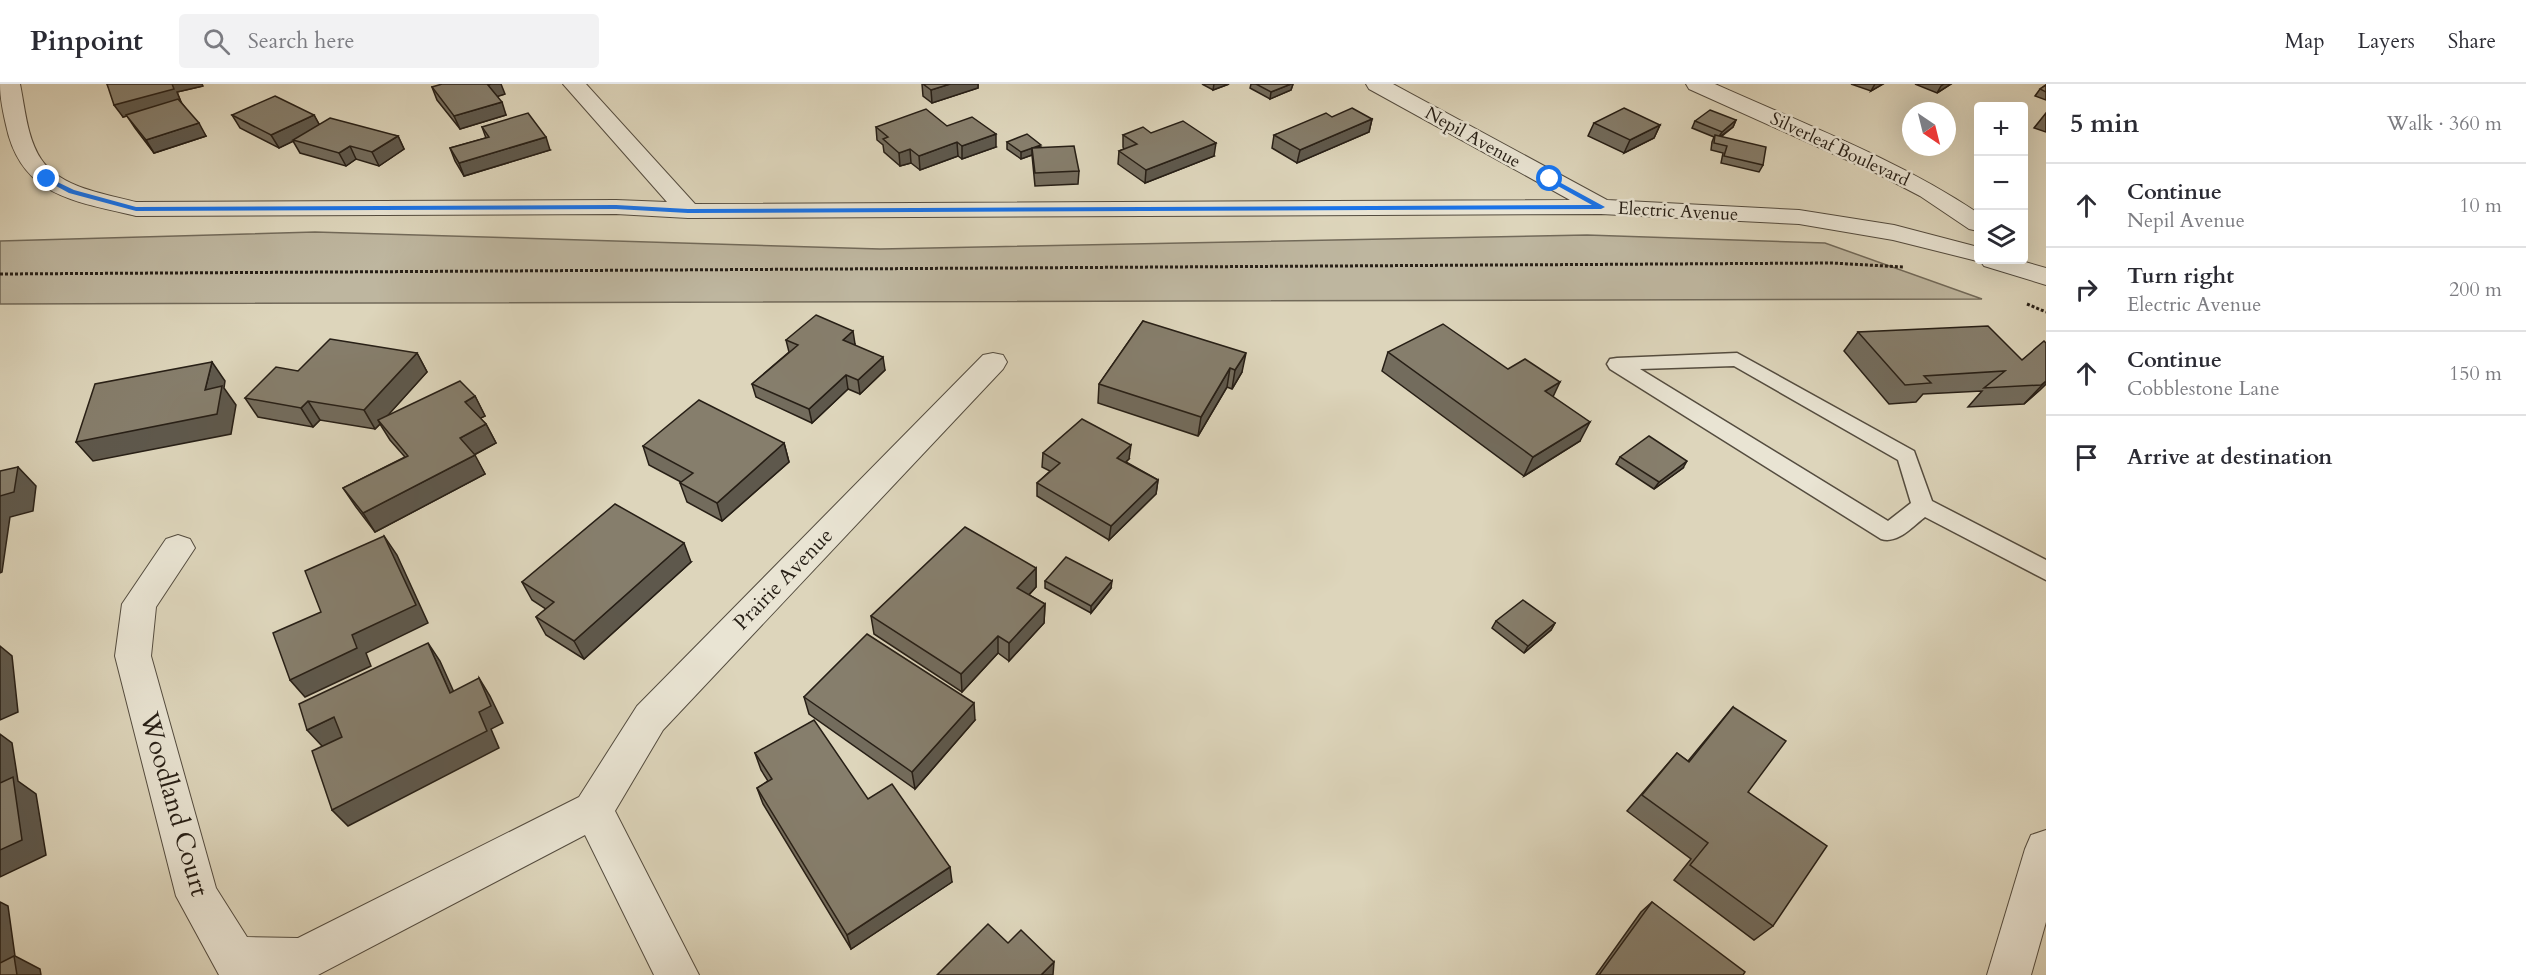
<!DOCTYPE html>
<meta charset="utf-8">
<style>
:root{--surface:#fff;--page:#f2f2f3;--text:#2b2b33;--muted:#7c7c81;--line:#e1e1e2}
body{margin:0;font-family:Cardo,serif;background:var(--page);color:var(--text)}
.controls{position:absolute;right:18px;top:18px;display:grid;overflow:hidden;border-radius:6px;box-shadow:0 6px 24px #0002}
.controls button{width:54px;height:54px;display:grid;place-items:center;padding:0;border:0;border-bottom:2px solid var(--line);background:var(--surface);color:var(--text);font:30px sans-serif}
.compass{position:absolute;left:1902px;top:18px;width:54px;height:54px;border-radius:50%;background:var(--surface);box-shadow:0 6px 24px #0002;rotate:145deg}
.stop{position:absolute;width:18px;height:18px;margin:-14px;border:4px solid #1a73e8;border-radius:50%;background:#fff}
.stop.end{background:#1a73e8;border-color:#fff;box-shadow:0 2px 6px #0008}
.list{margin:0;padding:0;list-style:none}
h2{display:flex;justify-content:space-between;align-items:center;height:78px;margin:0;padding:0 24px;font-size:26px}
h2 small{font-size:20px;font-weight:400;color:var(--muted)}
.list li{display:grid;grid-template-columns:39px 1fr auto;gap:18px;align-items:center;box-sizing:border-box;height:84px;padding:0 24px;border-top:2px solid var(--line)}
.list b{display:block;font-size:22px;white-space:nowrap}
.list p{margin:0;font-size:20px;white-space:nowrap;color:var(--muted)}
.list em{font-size:20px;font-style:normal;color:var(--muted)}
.icon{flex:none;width:33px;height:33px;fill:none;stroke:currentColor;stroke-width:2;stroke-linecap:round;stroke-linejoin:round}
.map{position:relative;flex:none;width:2046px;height:891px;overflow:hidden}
header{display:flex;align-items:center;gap:36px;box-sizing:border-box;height:84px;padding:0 30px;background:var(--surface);border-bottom:2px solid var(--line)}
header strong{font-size:28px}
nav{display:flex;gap:33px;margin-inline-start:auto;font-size:21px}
.search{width:420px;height:54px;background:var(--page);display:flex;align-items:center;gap:15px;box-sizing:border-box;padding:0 21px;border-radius:6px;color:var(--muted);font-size:22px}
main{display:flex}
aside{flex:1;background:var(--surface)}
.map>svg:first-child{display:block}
</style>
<header>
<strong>Pinpoint</strong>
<div class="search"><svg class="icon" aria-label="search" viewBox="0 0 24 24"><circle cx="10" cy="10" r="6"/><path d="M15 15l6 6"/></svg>Search here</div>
<nav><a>Map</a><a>Layers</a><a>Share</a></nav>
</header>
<main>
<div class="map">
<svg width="2046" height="891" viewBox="0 0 2046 891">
<rect width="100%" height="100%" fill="#ddd5bb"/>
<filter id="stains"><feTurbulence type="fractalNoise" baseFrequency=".00333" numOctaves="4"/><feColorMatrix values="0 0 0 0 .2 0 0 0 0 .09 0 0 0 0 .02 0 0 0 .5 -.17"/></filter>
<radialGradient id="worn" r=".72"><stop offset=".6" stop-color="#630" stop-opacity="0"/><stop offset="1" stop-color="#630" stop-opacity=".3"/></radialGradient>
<path fill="#beb69f" stroke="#726a5a" stroke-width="1.5" d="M315,148L880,165L1587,151L1825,159L1982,215L0,220V157Z"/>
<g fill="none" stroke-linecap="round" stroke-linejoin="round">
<defs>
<path id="service" d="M1737,269L1914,367L1932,417L2046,476V496L1925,433C1912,443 1898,460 1881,455L1610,285L1607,280L1610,275L1617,274ZM1734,282L1898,376L1911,419L1888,437L1640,285Z"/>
<g id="minor">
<path d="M0,0H20C25,24 27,54 41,75C60,104 106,110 136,118L616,116L667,118L563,0H586L695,120L1570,116L1369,5L1366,0H1393L1607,116L1799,126L1894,141L1978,163V176H2018L2046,184V201L1984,182L1981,178L1893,156L1799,140L1601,130L688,134L616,130L136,132C75,117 21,113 6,41C3,28 0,14 0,0Z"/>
<path d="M1686,0H1715C1804,40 1897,75 1978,129V147L1969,145L1920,112L1878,90L1689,5Z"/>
<path d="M993,269L1003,271L1007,278L1003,285L663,646L615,727L699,891H654L585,751L318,891H219L176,812L115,572L122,520L166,455L178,451L190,455L195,464L156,523L151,572L216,804L247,853L298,854L579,713L637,622L983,271Z"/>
</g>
<path id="tertiary" d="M2046,746V838L2031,891H1987L2025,765L2031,751Z"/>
</defs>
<use href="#service" stroke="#544c3f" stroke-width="3"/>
<use href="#minor" stroke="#544c3f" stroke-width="2"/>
<use href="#tertiary" stroke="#544c3f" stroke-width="2"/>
<g stroke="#271f16" stroke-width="3" stroke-dasharray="3 2" stroke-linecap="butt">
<path d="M0,190L1832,179L1903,183"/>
<path d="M2027,220L2046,228"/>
</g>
<use href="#service" fill="#e9e4d3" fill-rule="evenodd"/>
<use href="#minor" fill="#e9e4d3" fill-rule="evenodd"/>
<use href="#tertiary" fill="#e9e4d3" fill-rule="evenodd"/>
</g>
<g fill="#736c5d" stroke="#271f16" stroke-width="1.5">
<path d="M107,0L203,2L177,8L181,18L206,52L154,69L135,44L127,32L123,33Z"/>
<path d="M922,0H978V4L932,19L923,12Z"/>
<path d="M1202,0H1229L1213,6Z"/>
<path d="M1251,0H1293L1291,6L1270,15L1250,4Z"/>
<path d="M1851,0H1883L1871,7Z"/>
<path d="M1915,0H1951L1937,9Z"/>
<path d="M2046,1V16L2035,12L2040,5Z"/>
<path d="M432,3L505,10L497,12L506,31L460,45L437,16Z"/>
<path d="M2046,29V48L2034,44Z"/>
<path d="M232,31H314L319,40L398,52L404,65L379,82L356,75L346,82L300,69L293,57L279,64L240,44Z"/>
<path d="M1332,33L1372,35L1369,48L1297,79L1272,64L1274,51Z"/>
<path d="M1736,36L1733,43L1721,53L1763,81L1759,88L1721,79L1723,69L1711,66L1712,58L1714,53L1692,44L1695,37Z"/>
<path d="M1594,39L1660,41L1654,54L1624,69L1588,52Z"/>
<path d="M947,42L996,63L962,75L958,72L920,86L911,79L900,82L884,68L883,61L877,56L876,43Z"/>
<path d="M482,43L550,66L464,92L455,77L450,64L486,54Z"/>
<path d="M1151,49L1214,72L1145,99L1118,80L1119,67L1124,65L1123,63V51Z"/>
<path d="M1007,58L1041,63L1079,87L1078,100L1035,102L1032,71L1021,75L1007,65Z"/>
<path d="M1143,237L1242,288L1232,305L1227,303L1198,352L1098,319L1099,300Z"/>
<path d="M1858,248L2022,276L2046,259V300L2024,320L1968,323L1982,307L1923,310L1916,318L1889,320L1844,267Z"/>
<path d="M786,256L855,260V261L885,286L860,310L848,305L812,339L756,313L752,300L789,268Z"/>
<path d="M1388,268L1508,285L1553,312L1580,357L1524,392L1382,287Z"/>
<path d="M417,269L427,288L387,332L475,312L485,332L480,334L486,340L496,359L474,371L485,390L375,448L356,423L343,404L405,373L390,356L380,340L375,345L320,336L313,343L258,333L245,314L298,287Z"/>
<path d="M784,359L789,378L722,437L687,418L680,399L681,398L649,381L643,362Z"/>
<path d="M1043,369L1129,375L1126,378L1158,396L1156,410L1109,456L1037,412V399L1050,387L1042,383Z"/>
<path d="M1620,373L1683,384L1654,405L1616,380Z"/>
<path d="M691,478L584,575L546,551L536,533L546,525L532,516L522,498Z"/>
<path d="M1036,484V503L1029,511L1045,520L1044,539L1009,577L998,569L962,608L874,550L871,532Z"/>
<path d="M1045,497L1111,504L1091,529L1045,504Z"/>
<path d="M1496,537L1555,539L1551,546L1524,569L1492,544Z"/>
<path d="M804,613L975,636L915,705L809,630Z"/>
<path d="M1733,623L1773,842L1754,856L1674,796L1691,775L1627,727L1677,669L1688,677Z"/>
<path d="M755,669L868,715L952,798L851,865L763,720L757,704L768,697L761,686Z"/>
<path d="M1652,818L1743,891H1596L1641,828Z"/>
</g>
<g fill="#5e584c" stroke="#271f16" stroke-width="1.5">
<path d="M172,0H202L203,2L177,8L181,18L123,33L114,21Z"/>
<path d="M491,0H501L505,10L493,14L488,1Z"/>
<path d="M950,0H978V4L932,19L931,6Z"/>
<path d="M1214,0H1229L1213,6Z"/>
<path d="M1291,0H1293L1291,6L1270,15L1271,8Z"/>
<path d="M1875,0H1883L1871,7Z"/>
<path d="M1944,0H1951L1937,9L1941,2Z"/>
<path d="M502,18L506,31L460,45L454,32Z"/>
<path d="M314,31L321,44L279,64L271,51Z"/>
<path d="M1372,35L1369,48L1297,79L1300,66Z"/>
<path d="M1736,36L1733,43L1718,54L1722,48Z"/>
<path d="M199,39L206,52L154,69L146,56Z"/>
<path d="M1660,41L1654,54L1624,69L1630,56Z"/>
<path d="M996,50V63L962,75V62Z"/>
<path d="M398,52L404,65L379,82L372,68Z"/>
<path d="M546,53L550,66L464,92L459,79Z"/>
<path d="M957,58L958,72L920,86L919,72Z"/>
<path d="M1216,59L1214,72L1145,99L1146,86Z"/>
<path d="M350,62L356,75L346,82L339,69Z"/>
<path d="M1032,64V71L1021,75V68Z"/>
<path d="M910,65L911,79L900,82L899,69Z"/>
<path d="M853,247L855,260L845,269L843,256Z"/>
<path d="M417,269L427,288L381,339L378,336L380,340L375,345L364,326Z"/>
<path d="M1246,269L1242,288L1232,305L1235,286Z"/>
<path d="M883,273L885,286L860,310L858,296Z"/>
<path d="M212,278L225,297L224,304L236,321L231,350L93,377L76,358L205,306Z"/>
<path d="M1230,284L1227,303L1198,352L1201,333Z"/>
<path d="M846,291L848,305L812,339L809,325Z"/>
<path d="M2046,297V300L2040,306L2024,320Z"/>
<path d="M1560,298L1551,317L1545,307Z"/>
<path d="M475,312L485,332L475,337L465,318Z"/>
<path d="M308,317L320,336L313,343L301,324Z"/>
<path d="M1590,338L1580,357L1524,392L1533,373Z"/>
<path d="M486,340L496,359L470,373L460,354Z"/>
<path d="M784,359L789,378L722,437L717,419Z"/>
<path d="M1131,361L1129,375L1116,387L1117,374Z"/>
<path d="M475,371L485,390L375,448L363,429Z"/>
<path d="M1687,377L1683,384L1654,405L1659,398Z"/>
<path d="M18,383L36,402L33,427L10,433L2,488L0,489V412Z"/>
<path d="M1158,396L1156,410L1109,456L1111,442Z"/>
<path d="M384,452L397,471L428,539L366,569L371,582L305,613L290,596L352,551Z"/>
<path d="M684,459L691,478L584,575L574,557Z"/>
<path d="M1036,484V503L1018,522L1017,504Z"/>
<path d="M1112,497L1111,504L1091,529V522Z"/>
<path d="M1045,520L1044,539L1009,577V559Z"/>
<path d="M1555,539L1551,546L1524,569L1528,562Z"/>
<path d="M998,552V569L962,608L961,590Z"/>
<path d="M428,559L440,577L462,626L450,609Z"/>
<path d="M0,562L12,572L18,628L0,636Z"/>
<path d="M479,594L490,612L503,639L491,645L499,664L348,742L332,726L479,628Z"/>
<path d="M974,619L975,636L915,705L912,688Z"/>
<path d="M334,633L350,650L323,663L307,646Z"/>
<path d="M0,650L12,659L18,697L36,710L46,771L0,793Z"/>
<path d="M950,783L952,798L851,865L847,851Z"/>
<path d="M0,818L8,822L15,872L40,885L41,891H7L0,887Z"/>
<path d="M1054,878L1053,891H1041Z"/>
</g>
<g fill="#867e6c" stroke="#271f16" stroke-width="1.5">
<path d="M107,0H172L174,5L114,21Z"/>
<path d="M442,0H491L488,1L502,18L454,32L432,3Z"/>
<path d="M923,0H950L931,6Z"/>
<path d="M1256,0H1291L1271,8Z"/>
<path d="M2046,1V8L2040,5Z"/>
<path d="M275,12L314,31L271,51L232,31Z"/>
<path d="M178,15L199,39L146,56L126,31Z"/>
<path d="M1352,24L1372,35L1300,66L1274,51L1326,29L1332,33Z"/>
<path d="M1624,24L1660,41L1630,56L1594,39Z"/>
<path d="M926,25L947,42L972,33L996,50L962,62L957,58L919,72L910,65L899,69L883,55L888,53L876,43Z"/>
<path d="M1710,26L1736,36L1722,48L1695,37Z"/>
<path d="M528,29L546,53L459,79L450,64L489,53L482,43Z"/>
<path d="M330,34L398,52L372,68L350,62L339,69L293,56Z"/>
<path d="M1183,37L1216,59L1146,86L1119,67L1137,60L1123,51L1143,43L1151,49Z"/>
<path d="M1027,50L1041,61L1021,68L1007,58Z"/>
<path d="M1715,51L1766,63L1763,81L1724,72L1727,62L1714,59Z"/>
<path d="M1074,62L1079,87L1035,89L1032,64Z"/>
<path d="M816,231L853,247L843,256L883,273L858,296L846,291L809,325L752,300L798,261L786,256Z"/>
<path d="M1143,237L1246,269L1235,286L1230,284L1201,333L1099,300Z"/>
<path d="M1443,240L1508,285L1525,275L1560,298L1545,307L1590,338L1533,373L1388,268Z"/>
<path d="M1988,242L2022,276L2044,257L2046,259V297L2041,301L1984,304L2005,287L1924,292L1931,299L1905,301L1858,248Z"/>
<path d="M330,255L417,269L364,326L308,317L301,324L245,314L276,283L298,287Z"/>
<path d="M212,278L205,306L222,302L217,330L76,358L95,300Z"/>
<path d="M460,297L475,312L465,318L486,340L460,354L475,371L363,429L343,404L408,372L378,336Z"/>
<path d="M699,316L784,359L717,419L680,399L693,389L643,362Z"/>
<path d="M1082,335L1131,361L1117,374L1158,396L1111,442L1037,399L1060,379L1043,369Z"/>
<path d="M1649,352L1687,377L1659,398L1620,373Z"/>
<path d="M18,383L14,408L0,412V387Z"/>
<path d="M615,420L684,459L574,557L536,533L554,518L522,498Z"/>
<path d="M965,443L1036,484L1017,504L1045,520L1009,559L998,552L961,590L871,532Z"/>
<path d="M384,452L416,521L352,551L357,564L290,596L273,549L321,528L305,487Z"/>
<path d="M1066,473L1112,497L1091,522L1045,497Z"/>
<path d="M1523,516L1555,539L1528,562L1496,537Z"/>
<path d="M867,550L974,619L912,688L804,613Z"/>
<path d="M428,559L450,609L479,594L491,622L479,628L487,647L332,726L312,667L342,653L334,633L307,646L299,620Z"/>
<path d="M1733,623L1786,657L1748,708L1827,762L1773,842L1690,781L1708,759L1642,711L1677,669L1689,678Z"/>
<path d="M814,636L868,715L892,700L950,783L847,851L757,704L772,695L755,669Z"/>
<path d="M13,693L22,756L0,766V699Z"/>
<path d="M1652,818L1745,888L1743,891H1599Z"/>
<path d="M988,840L1008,859L1021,846L1054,878L1041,891H937Z"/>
<path d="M14,872L17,891H0V879Z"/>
</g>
<path fill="#1a73e8" d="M47,93L74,106L136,123L616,121L688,125L1592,121L1547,96L1550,93L1605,123L1601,125L688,129L616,125L136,127L69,109L45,96Z"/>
<g text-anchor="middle" stroke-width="5" stroke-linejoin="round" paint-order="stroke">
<g font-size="18" fill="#271f16" stroke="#e9e4d3">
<text transform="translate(1473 53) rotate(29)" y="6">Nepil Avenue</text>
<text transform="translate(1840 65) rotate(25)" y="6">Silverleaf Boulevard</text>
<text transform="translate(1678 127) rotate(3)" y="6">Electric Avenue</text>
</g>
<g font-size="21" fill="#271f16" stroke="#e9e4d3">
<text transform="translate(783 495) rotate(-46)" y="7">Prairie Avenue</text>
</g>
<g font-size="26" fill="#271f16" stroke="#e9e4d3">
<text transform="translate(175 720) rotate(74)" y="9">Woodland Court</text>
</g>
</g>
<rect width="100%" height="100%" filter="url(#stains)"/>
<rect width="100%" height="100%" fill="url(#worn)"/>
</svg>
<div class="controls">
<button>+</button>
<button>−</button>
<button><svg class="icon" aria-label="layers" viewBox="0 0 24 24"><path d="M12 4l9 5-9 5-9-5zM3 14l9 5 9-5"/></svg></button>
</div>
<svg class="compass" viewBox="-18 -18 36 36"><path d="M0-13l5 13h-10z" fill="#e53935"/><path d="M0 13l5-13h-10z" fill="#7c7c81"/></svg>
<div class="stop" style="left:1550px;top:95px"></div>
<div class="stop end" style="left:47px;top:95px"></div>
</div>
<aside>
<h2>5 min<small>Walk · 360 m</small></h2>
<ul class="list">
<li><svg class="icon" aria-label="ahead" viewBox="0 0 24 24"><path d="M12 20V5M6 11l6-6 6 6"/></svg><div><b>Continue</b><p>Nepil Avenue</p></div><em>10 m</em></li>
<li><svg class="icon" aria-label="right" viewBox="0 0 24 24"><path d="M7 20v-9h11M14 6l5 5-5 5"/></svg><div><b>Turn right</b><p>Electric Avenue</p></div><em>200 m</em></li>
<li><svg class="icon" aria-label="ahead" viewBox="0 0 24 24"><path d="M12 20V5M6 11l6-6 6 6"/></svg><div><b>Continue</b><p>Cobblestone Lane</p></div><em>150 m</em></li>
<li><svg class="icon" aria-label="arrive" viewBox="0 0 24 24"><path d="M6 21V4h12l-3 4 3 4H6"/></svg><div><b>Arrive at destination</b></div></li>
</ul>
</aside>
</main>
